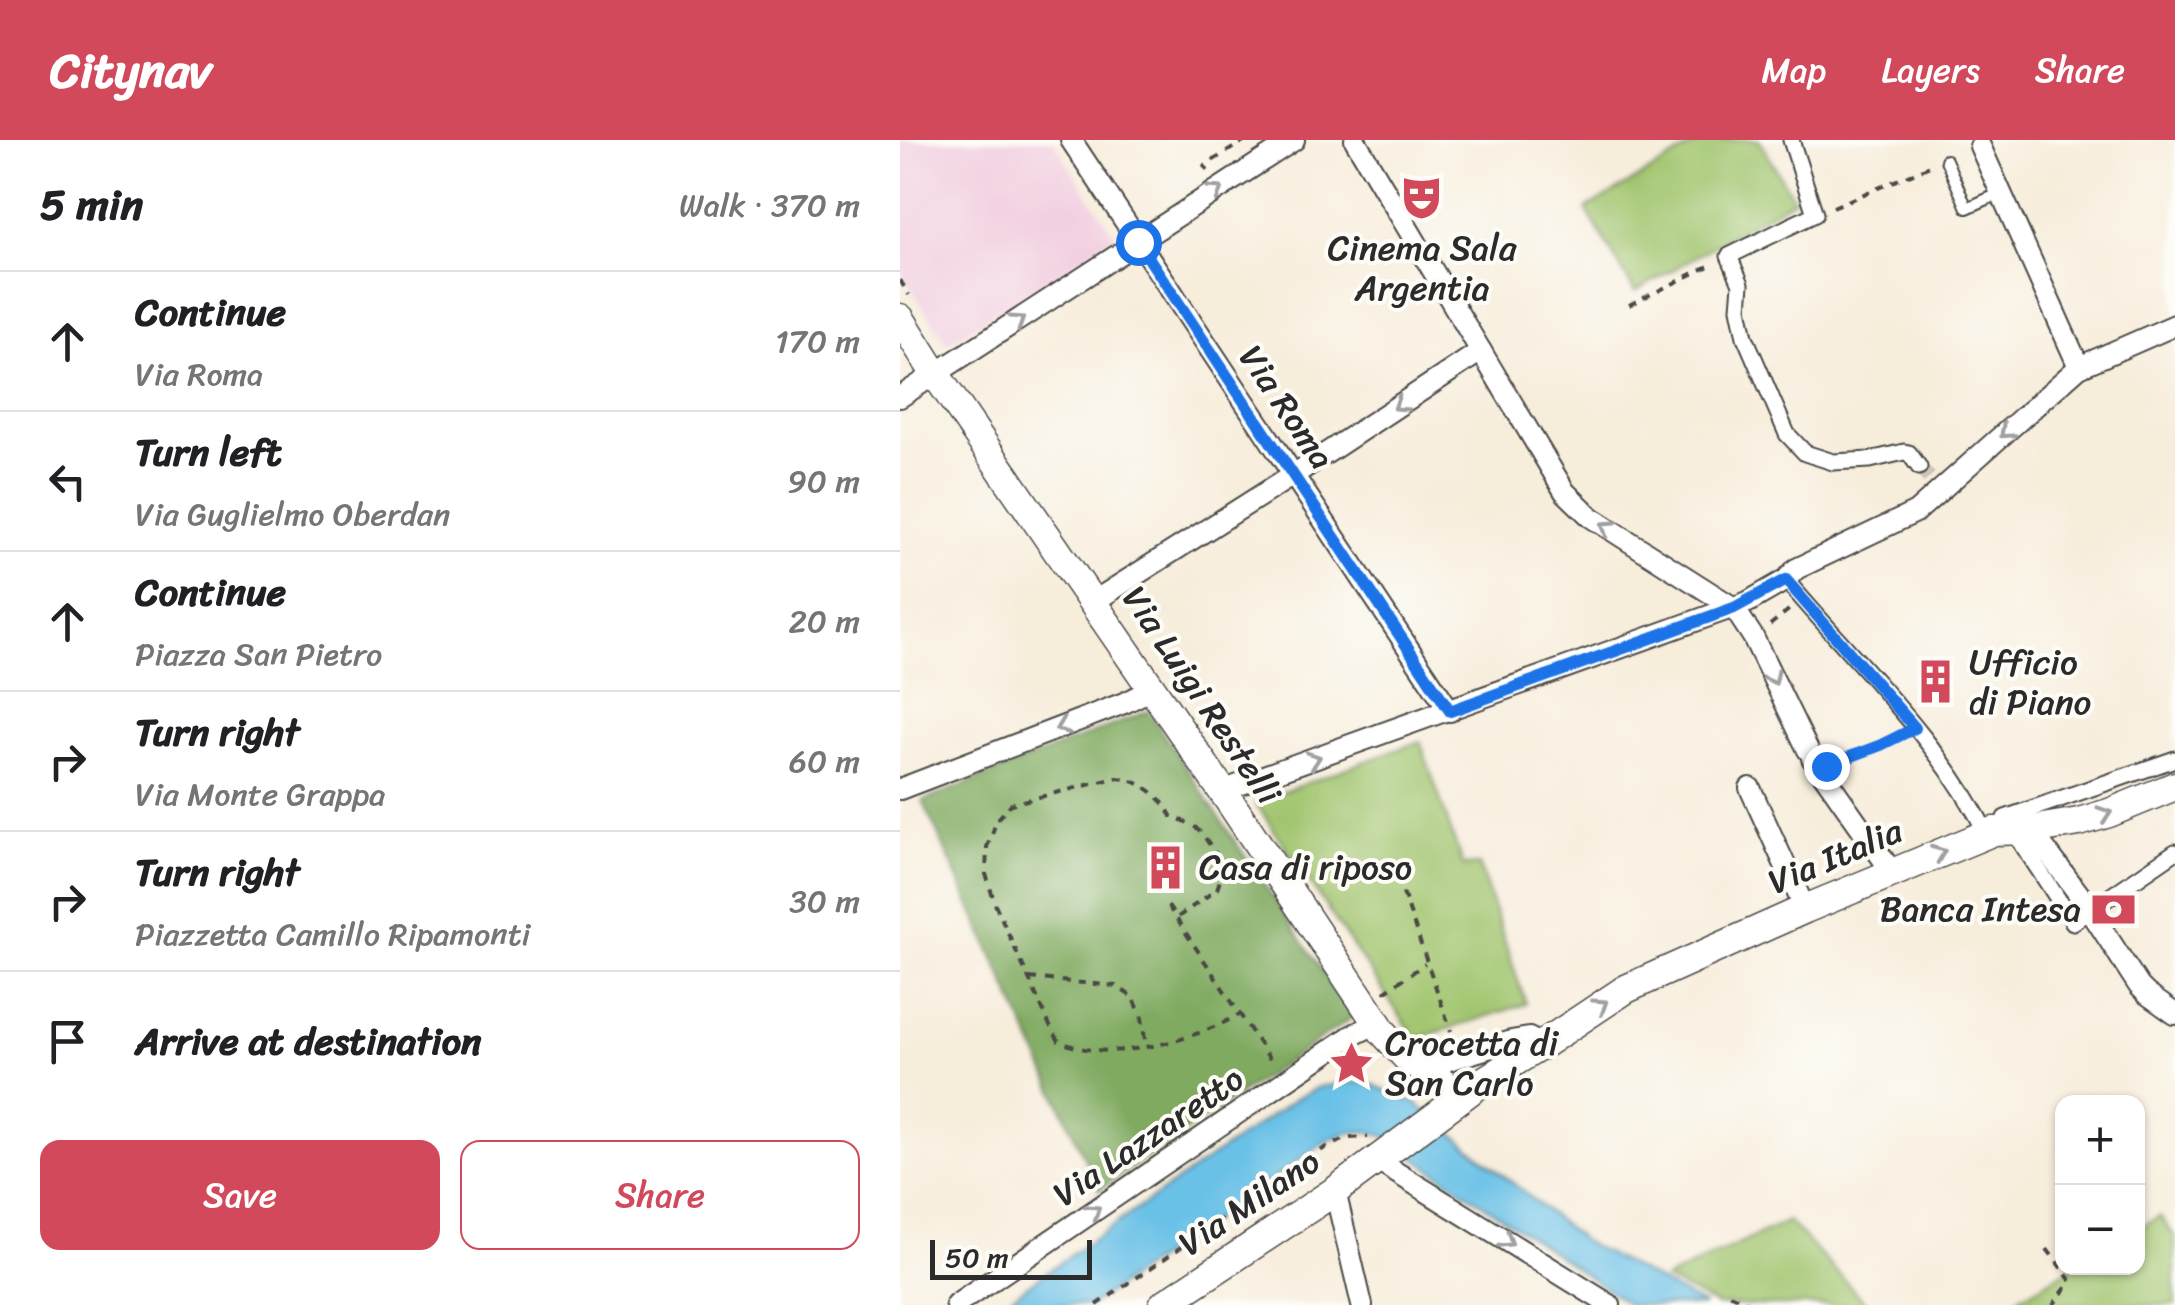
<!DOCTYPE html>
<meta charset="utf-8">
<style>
:root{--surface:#fff;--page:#f2f2f2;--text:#202124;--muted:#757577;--line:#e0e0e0;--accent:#d1495b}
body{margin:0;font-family:Sriracha,sans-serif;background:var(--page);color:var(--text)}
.controls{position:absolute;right:30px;bottom:30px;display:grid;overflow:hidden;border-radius:20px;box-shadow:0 2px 8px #0004}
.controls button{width:90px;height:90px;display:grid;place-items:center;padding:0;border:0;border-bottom:2px solid var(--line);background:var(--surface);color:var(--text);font:50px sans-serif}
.scale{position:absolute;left:30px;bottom:25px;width:162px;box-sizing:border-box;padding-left:10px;border:5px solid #2b2b2b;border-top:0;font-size:28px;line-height:35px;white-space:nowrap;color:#2b2b2b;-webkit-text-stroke:8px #fdfcf7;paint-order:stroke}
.stop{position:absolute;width:30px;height:30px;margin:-22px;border:8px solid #1a73e8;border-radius:50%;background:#fff}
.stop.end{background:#1a73e8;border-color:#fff;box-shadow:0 2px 10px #0008}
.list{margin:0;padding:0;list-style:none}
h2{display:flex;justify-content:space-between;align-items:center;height:130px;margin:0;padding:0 40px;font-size:42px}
h2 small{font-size:32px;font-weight:400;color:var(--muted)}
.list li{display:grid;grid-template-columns:65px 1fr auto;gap:30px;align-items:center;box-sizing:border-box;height:140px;padding:0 40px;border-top:2px solid var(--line)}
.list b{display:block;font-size:38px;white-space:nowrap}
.list p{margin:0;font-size:32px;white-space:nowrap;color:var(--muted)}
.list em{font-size:32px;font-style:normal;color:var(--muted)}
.actions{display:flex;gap:20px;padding:30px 40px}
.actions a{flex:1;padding:22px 0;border:2px solid var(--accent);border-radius:20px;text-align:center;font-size:35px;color:var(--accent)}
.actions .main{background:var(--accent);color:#fff}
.icon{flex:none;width:55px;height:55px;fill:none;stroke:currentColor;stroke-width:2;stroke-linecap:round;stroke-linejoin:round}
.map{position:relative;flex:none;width:1275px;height:1165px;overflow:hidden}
header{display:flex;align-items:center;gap:60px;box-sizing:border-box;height:140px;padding:0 50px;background:var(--accent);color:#fff}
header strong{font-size:48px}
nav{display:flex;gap:55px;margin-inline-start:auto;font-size:35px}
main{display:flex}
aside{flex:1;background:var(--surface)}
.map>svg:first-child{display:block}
</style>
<header>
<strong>Citynav</strong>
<nav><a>Map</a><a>Layers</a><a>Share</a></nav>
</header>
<main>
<aside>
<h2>5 min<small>Walk · 370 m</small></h2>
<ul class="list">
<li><svg class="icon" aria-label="ahead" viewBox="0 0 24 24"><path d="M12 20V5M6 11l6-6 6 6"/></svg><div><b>Continue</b><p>Via Roma</p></div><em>170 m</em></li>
<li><svg class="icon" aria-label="left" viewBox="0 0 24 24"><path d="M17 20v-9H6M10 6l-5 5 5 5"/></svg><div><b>Turn left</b><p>Via Guglielmo Oberdan</p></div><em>90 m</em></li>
<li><svg class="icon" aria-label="ahead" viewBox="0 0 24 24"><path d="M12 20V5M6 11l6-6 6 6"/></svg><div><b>Continue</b><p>Piazza San Pietro</p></div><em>20 m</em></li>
<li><svg class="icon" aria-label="right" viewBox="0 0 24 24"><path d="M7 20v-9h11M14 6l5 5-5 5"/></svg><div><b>Turn right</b><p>Via Monte Grappa</p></div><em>60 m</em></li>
<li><svg class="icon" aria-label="right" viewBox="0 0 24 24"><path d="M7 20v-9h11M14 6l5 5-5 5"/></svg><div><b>Turn right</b><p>Piazzetta Camillo Ripamonti</p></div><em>30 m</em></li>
<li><svg class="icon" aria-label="arrive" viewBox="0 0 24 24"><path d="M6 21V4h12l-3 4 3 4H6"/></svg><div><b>Arrive at destination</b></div></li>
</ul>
<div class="actions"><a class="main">Save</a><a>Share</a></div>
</aside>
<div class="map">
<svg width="1275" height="1165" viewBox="0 0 1275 1165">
<rect width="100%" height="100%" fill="#fdfcf7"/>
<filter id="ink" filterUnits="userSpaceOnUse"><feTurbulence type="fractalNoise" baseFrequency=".01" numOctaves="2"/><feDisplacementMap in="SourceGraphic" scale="20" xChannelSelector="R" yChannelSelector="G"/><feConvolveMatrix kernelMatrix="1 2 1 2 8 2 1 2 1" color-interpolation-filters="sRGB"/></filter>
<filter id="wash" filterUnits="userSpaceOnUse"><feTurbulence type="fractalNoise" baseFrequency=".0048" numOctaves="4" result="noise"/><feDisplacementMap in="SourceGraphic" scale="40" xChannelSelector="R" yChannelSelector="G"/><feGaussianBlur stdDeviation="2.25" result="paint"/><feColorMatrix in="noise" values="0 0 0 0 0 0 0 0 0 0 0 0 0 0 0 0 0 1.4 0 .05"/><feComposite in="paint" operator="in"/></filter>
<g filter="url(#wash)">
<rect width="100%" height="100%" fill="#f7eddb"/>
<path fill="#f2cfe1" d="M0,0H153L215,96L47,204L0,131Z"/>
<g fill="#a0c46d" stroke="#66784c" stroke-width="2.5">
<path d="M803,0H859L894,59L735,152L686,69Z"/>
<path d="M520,601L563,726L579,725L626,864L519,898L514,896L509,889L355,662Z"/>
<path d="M1260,1076L1275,1097V1165H1107L1171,1128H1238V1089Z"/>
<path d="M888,1081L968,1165H817L765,1139Z"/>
</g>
<path fill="#80aa60" stroke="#566a46" stroke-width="2.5" d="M248,571L453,877L199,1050L23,661Z"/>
<path fill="#6ac1e7" stroke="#4a7689" stroke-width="2.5" d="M451,942L469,943L516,963L683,1101L804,1165H730L482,995C462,988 446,992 427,1001L191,1165H99L395,959L419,947Z"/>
</g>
<g filter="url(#ink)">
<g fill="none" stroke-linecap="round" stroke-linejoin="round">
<path stroke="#cec6b8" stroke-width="15" stroke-dasharray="15 8" stroke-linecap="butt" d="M1019,327L1033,342"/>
<defs>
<path id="service" d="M1046,20L1067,68L1101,53"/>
<g id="pedestrian">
<path d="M891,0L915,74L829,116L841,144L839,168L845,197L887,294L905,313L933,322L970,320L1004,312L1009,313L1019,327"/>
<path d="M886,440C955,522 1038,598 1087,694"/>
<path d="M1275,619L1105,678L1173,782L1275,712"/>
</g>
<g id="minor">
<path d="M171,0L550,571"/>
<path d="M455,0L665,352L691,377L834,468L853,497L908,610"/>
<path d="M1080,6L1179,227"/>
<path d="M0,257L394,0"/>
<path d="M193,462L404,328L581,211"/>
<path d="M912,618L992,732"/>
<path d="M850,648L905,769"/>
<path d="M0,649L224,563L252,549"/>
<path d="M322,651L848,462L886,440L896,429L1016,372L1179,227L1275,185"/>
<path d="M1131,690L1184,761L1239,846L1247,854L1275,874"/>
<path d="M529,934L546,921L611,901L629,898L642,905"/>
<path d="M476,1020L710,1165"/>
<path d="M435,1051L462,1165"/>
<path d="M56,1165L451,896L477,883"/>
</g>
<g id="tertiary">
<path d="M0,178L36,235L332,665L483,892L506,917L561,956"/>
<path d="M263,1165L435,1051L582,942L642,905L726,849L905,769L1094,691L1131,690L1179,682L1209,673L1275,646"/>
</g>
</defs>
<use href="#service" stroke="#4a4845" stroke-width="14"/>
<use href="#pedestrian" stroke="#4a4845" stroke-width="19"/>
<use href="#minor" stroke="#4a4845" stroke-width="24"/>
<use href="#tertiary" stroke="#4a4845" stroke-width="31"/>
<g stroke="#4a4845" stroke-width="4" stroke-dasharray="8 8" stroke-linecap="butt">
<path d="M308,30L304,26L346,0"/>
<path d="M933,67L1030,26"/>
<path d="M0,140L9,155"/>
<path d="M729,165L815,123"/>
<path d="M870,485L890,469"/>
<path d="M937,622L997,597"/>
<path d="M503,753L551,891"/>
<path d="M268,766L373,924"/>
<path d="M278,777L317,749L322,735L317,715L303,695L293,685L271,676C261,655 239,639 216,638L111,664L97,680L87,707L86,734L95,764L150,886L159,901C209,925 295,900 340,874"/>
<path d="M129,838L216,846L234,858L242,878L246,907"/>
<path d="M484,852L525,824"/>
<path d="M1147,1109L1171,1141L1153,1165"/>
<path d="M830,1154L852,1165"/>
<path d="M197,1165L426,1007L448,998L468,997"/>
</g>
<use href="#service" stroke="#fff" stroke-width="10"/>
<use href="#pedestrian" stroke="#fff" stroke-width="15"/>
<use href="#minor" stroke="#fff" stroke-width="20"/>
<use href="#tertiary" stroke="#fff" stroke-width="28"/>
</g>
<defs><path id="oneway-chevron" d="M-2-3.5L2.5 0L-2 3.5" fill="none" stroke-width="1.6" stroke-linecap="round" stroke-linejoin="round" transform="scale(2.5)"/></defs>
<g stroke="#a0a0a0">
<use href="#oneway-chevron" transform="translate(316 51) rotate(-33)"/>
<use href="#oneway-chevron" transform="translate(118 181) rotate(-33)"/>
<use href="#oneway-chevron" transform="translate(500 265) rotate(147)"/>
<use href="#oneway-chevron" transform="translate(1106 292) rotate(138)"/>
<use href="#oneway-chevron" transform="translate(707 387) rotate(-147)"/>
<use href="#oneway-chevron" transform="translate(873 538) rotate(64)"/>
<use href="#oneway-chevron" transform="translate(162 587) rotate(159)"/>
<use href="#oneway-chevron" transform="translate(414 619) rotate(-20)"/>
<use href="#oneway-chevron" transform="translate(1205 674) rotate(-19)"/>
<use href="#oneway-chevron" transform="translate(1039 713) rotate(-22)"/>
<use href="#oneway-chevron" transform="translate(701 865) rotate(-33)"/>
<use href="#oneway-chevron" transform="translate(194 1071) rotate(-34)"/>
<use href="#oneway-chevron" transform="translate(607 1101) rotate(32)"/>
</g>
</g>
<g fill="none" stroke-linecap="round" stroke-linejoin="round" filter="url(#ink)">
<path stroke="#1a73e8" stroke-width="12" d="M238,102L550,571L834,468L886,440L1015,588L981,605L926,626"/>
</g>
<defs>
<symbol id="theatre-bare" viewBox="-9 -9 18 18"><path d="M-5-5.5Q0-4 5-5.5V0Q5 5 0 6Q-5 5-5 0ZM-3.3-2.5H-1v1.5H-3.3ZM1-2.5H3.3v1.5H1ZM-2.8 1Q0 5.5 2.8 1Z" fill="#d1495b" stroke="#fdfcf7" stroke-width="2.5" paint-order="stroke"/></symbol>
<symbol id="building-bare" viewBox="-9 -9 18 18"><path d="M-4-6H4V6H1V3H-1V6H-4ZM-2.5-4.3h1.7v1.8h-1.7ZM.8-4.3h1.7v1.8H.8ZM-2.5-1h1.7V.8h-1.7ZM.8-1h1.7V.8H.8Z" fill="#d1495b" stroke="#fdfcf7" stroke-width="2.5" paint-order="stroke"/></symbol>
<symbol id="bank-bare" viewBox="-9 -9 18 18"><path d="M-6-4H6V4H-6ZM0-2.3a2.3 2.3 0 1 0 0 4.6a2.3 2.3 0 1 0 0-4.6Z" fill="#d1495b" stroke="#fdfcf7" stroke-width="2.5" paint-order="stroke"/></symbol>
<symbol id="sight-bare" viewBox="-9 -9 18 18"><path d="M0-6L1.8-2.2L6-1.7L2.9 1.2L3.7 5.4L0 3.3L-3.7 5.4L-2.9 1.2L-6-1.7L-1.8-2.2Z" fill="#d1495b" stroke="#fdfcf7" stroke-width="2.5" paint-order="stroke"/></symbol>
</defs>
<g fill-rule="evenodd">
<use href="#theatre-bare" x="490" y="26" width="63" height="63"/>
<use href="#building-bare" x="1004" y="510" width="63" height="63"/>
<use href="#building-bare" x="234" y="696" width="63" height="63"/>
<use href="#bank-bare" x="1182" y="738" width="63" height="63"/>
<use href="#sight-bare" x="420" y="892" width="63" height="63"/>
</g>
<g text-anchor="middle" stroke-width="8" stroke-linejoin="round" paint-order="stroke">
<g font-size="35" fill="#2b2b2b" stroke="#fdfcf7" text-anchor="start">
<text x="522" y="120" text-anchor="middle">Cinema Sala<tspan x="522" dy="40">Argentia</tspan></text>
<text x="1069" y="534">Ufficio<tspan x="1069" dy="40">di Piano</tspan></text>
<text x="299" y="739">Casa di riposo</text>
<text x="1181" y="781" text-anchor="end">Banca Intesa</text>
<text x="485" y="915">Crocetta di<tspan x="485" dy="40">San Carlo</tspan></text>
</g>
<g font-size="35" fill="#2b2b2b" stroke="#fdfcf7">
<text transform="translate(387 267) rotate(56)" y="12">Via Roma</text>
<text transform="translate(302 555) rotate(56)" y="12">Via Luigi Restelli</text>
<text transform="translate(935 716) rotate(-23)" y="12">Via Italia</text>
<text transform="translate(248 996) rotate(-34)" y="12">Via Lazzaretto</text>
<text transform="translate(349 1062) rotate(-34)" y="12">Via Milano</text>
</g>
</g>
</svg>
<div class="controls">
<button>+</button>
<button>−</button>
</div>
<div class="scale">50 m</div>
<div class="stop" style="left:238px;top:102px"></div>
<div class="stop end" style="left:926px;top:626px"></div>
</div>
</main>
